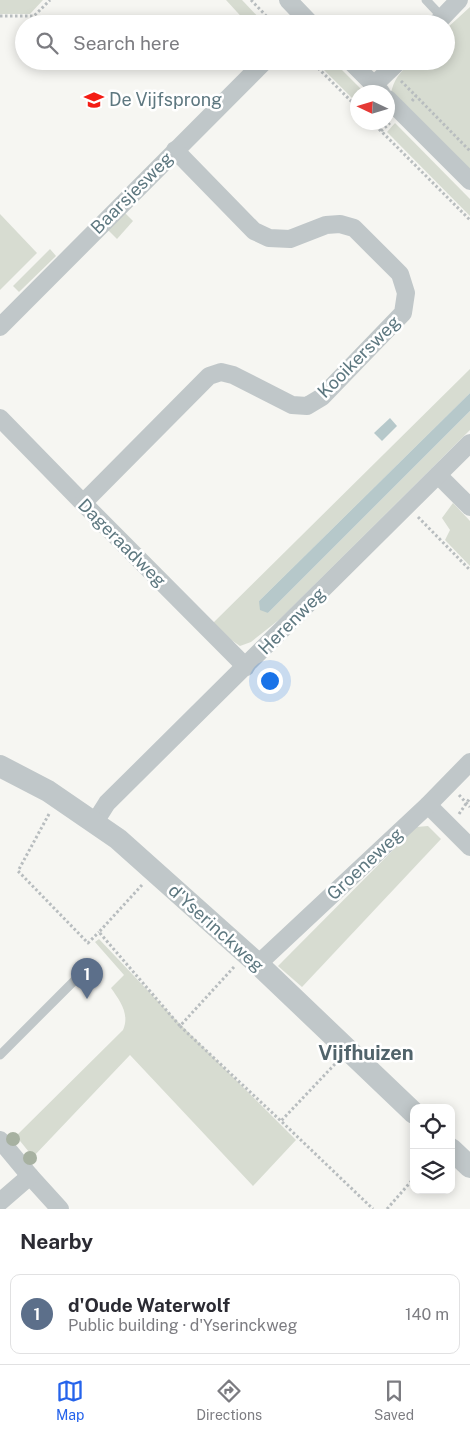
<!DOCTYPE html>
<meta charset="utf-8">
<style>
:root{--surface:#fff;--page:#f7f7f7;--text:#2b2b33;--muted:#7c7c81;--line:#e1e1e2;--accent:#2563eb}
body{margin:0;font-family:"Public Sans",sans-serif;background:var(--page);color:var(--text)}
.controls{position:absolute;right:15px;bottom:15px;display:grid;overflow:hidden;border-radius:10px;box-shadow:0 2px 12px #0003}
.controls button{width:45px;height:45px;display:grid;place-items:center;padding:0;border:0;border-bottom:1px solid var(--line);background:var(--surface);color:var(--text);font:25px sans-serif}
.compass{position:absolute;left:350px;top:85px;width:45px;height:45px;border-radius:50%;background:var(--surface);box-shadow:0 2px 12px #0003;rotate:274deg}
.you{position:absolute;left:269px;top:680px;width:18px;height:18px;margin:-12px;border:4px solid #fff;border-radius:50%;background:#1a73e8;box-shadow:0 0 0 8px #1a73e833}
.badge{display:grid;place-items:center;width:32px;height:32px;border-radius:50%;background:var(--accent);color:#fff;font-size:16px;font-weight:700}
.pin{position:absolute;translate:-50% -41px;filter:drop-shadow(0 1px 2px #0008)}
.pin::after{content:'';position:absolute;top:26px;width:18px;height:15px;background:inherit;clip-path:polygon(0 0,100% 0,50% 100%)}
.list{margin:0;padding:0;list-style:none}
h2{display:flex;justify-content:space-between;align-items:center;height:65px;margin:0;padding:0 20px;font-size:21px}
h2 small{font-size:16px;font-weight:400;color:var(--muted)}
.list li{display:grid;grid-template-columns:32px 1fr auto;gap:15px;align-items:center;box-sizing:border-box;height:80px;margin:0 10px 10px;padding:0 10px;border:1px solid var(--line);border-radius:10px}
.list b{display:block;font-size:19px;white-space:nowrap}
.list p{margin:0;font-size:16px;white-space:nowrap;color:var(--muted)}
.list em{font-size:16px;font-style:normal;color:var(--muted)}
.icon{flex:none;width:28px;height:28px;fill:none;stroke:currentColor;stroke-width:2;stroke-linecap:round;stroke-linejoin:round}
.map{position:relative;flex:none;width:470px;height:1209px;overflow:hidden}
.search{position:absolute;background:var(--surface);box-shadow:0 2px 12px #0003;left:15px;right:15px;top:15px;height:55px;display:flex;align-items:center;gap:12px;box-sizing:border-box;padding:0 18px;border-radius:28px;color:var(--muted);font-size:19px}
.sheet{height:155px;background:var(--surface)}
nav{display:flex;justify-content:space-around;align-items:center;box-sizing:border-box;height:70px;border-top:1px solid var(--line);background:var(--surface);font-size:14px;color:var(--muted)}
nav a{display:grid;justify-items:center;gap:2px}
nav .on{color:var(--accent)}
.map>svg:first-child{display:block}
</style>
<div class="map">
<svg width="470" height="1209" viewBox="0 0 470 1209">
<rect width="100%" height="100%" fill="#f6f6f2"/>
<g fill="#d7dcd1">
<path d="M0,0H43L30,14H0Z"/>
<path d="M226,0H242L262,21L259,24H248Z"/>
<path d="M470,7V169L391,94C393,80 401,71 412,61H446V29Z"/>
<path d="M315,61H333L364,92H358L357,103Z"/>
<path d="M395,123L470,199V216L387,132Z"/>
<path d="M125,213L133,221L117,239L108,230Z"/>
<path d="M0,214L37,253L0,290Z"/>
<path d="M50,249L56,256L19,292L13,286Z"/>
<path d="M470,369V393L259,601L268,613L470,411V430L280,619L251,642L240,646L227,637L213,623Z"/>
<path d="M453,503L470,521V566L445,540L450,530L442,518Z"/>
<path d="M428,826L441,839L302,987L278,966L416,827Z"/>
<path d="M99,939L170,1014L296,1140L253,1186L130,1055L33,1157L16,1136L123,1030C130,1014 120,1001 111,988L124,975L95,942Z"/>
</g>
<g fill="#b6c8ca">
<path d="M470,393V411L268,613L260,610L259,601Z"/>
<path d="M390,418L397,426L382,441L374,433Z"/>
</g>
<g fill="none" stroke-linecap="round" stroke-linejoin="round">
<g stroke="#b8bdbf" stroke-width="3" stroke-dasharray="2.5 2.5" stroke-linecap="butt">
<path d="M251,0L274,24"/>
<path d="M0,16H34L50,0"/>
<path d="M311,61L358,108"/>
<path d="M401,81L416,96"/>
<path d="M412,101L416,96L470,151"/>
<path d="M372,122L470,220"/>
<path d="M381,131L390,123"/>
<path d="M418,517L470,570"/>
<path d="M459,795L470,807"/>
<path d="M49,814L18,871L88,943L99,932"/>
<path d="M459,814L470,798"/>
<path d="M142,885L99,932L180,1026"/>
<path d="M234,967L180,1026L281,1121"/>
<path d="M335,1064L281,1121L373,1209"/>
<path d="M387,1209L414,1178"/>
</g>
<g stroke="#c0c7c9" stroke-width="9">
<path d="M426,0L442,17"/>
<path d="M0,1055L78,977"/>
</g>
<g stroke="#c0c7c9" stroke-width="18">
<path d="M288,0L311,24"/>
<path d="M436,24L459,0"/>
<path d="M350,61L381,92"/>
<path d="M374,85L399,61"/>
<path d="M388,99L470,181"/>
<path d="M0,327L265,61"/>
<path d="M0,418L83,503L246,667"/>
<path d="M438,475L470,507"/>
<path d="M83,503L209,376L221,372L233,375L292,405L307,406L322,397L403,313L406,293L400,274L354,228L340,224L326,225L290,239L269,238L254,231L175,150"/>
<path d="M428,805L470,847"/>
<path d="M95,822L107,803L470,443"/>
<path d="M258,964L428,805L470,762"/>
<path d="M0,1140L30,1176L60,1209"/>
<path d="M0,1202L30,1176"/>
</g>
<g stroke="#c0c7c9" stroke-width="22">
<path d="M0,766L48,791L118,839L258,964L414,1113"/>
<path d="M451,1149L470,1167"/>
</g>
</g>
<g fill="#a7b1a1">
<circle cx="13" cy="1139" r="7"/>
<circle cx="30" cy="1158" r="7"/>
</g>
<defs>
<symbol id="school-bare" viewBox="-9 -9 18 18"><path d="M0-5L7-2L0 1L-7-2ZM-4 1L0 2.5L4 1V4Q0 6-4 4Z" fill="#f41c14" stroke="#fff" stroke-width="2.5" paint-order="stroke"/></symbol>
</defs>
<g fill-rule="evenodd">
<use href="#school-bare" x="80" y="86" width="28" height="28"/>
</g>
<g text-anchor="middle" stroke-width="5" stroke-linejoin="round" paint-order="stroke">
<g font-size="18" fill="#5e7880" stroke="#fff" text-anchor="start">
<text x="109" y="106">De Vijfsprong</text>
</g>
<g font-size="18" fill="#5e7880" stroke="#fff">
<text transform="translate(132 193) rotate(-45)" y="6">Baarsjesweg</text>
<text transform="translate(359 357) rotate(-45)" y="6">Kooikersweg</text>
<text transform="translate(122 543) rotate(45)" y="6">Dageraadweg</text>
<text transform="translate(292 621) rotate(-45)" y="6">Herenweg</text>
<text transform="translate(365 864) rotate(-43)" y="6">Groeneweg</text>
<text transform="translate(216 928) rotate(42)" y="6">d'Yserinckweg</text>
</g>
<g font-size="20" font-weight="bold" fill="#51646b" stroke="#fff">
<text x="366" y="1060">Vijfhuizen</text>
</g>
</g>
</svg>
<div class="controls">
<button><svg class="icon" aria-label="locate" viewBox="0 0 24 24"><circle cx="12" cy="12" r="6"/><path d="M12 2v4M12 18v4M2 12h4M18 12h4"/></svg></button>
<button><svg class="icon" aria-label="layers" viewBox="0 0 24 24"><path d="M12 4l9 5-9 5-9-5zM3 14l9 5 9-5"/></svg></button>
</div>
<svg class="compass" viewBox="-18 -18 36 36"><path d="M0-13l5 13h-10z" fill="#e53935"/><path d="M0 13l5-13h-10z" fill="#7c7c81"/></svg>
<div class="you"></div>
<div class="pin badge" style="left:87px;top:999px;background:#5c6f8a">1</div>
<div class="search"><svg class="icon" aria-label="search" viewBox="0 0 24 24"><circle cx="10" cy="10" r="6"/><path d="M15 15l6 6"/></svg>Search here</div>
</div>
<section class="sheet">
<h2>Nearby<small></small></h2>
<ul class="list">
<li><span class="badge" style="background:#5c6f8a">1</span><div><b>d'Oude Waterwolf</b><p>Public building · d'Yserinckweg</p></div><em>140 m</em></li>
</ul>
</section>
<nav>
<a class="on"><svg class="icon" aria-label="map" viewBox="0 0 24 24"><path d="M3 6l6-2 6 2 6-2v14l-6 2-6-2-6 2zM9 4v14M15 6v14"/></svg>Map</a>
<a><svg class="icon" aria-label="directions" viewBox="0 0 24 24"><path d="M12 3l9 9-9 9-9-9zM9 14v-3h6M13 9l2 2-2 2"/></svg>Directions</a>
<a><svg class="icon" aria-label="saved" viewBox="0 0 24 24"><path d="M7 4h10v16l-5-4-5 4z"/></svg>Saved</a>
</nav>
